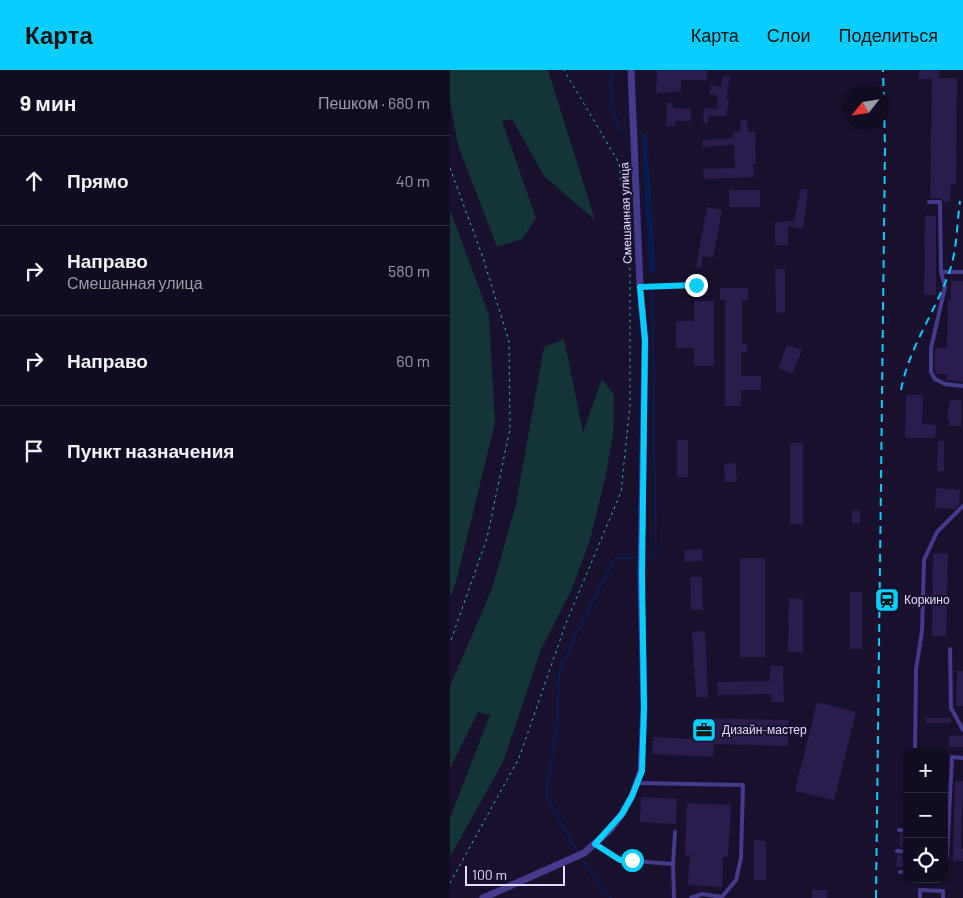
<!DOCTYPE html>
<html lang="ru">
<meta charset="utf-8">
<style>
:root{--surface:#120c22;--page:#1f1a2f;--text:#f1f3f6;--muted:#9c9ba5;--line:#312c40;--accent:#08cdff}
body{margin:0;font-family:Barlow,sans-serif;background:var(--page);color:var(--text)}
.controls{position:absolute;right:15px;bottom:15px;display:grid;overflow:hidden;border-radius:10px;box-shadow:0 1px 4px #0004}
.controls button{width:45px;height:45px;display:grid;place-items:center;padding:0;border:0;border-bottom:1px solid var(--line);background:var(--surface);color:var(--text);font:25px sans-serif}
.compass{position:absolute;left:393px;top:15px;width:45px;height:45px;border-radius:50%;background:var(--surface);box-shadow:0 1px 4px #0004;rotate:240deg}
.scale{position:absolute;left:15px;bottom:12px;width:100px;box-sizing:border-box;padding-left:5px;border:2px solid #e4dcff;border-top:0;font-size:14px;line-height:18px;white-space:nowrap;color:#e4dcff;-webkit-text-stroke:4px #18102d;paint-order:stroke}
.stop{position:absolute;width:15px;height:15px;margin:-11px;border:4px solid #08cdff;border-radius:50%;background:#fff}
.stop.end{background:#08cdff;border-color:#fff;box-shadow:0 1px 5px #0008}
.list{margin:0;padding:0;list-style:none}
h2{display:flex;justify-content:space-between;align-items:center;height:65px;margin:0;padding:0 20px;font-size:21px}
h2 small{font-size:16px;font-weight:400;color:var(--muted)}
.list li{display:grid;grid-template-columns:32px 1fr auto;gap:15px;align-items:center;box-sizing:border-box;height:90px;padding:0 20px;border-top:1px solid var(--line)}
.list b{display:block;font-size:19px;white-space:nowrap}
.list p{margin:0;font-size:16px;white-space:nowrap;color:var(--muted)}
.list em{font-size:16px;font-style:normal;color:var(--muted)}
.icon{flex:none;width:28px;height:28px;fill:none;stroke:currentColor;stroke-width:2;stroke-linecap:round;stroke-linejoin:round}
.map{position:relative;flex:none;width:513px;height:828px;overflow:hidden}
header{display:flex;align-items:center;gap:30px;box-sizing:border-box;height:70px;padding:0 25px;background:var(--accent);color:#111}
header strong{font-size:24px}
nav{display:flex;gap:28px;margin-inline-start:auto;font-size:18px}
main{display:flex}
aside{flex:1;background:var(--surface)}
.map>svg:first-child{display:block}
</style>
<header>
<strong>Карта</strong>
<nav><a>Карта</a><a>Слои</a><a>Поделиться</a></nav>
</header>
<main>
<aside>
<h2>9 мин<small>Пешком · 680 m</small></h2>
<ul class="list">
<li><svg class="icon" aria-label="ahead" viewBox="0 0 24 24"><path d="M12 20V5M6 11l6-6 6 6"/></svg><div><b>Прямо</b></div><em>40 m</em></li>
<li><svg class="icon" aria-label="right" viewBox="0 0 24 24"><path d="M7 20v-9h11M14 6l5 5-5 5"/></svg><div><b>Направо</b><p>Смешанная улица</p></div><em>580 m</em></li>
<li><svg class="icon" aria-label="right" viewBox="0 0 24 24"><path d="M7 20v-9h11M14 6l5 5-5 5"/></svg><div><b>Направо</b></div><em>60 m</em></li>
<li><svg class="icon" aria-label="arrive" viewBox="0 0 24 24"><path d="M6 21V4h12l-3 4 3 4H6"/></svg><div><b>Пункт назначения</b></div></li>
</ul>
</aside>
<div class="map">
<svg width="513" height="828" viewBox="0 0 513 828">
<rect width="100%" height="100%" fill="#18102d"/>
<g fill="#133537">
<path d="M0,0H98L145,150L94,106L62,49L52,51L86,148L72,169L47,177L8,75L0,32Z"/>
<path d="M0,140L39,245L45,353L6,512L0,527Z"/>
<path d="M114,269L133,362L152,309L164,325L163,365L155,408L140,470L121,521L91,579L53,692L0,787V748L40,645L28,642L0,698V616L42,519L66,434L94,277Z"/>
</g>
<path fill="#091b4d" d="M197,63L206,202L202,204L199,202L192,68L193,64Z"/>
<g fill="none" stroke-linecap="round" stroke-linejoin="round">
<g stroke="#091b4d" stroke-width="2">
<path d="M161,0L162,34L170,62"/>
<path d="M198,488L206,483L202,219"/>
<path d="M128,783L96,725L108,649L109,604L126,565L165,488H185"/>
<path d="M130,787L160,828"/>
</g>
</g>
<g fill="#2b1c4e">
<path d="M207,0H257V10H231V21L206,24Z"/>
<path d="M469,0H489V8H507L506,113L501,115L500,132H494L490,128H480L482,9H469Z"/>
<path d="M273,6L280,7L276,29L279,30L276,46H259L258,53H253L254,38L267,39L268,26L259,24L261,15L271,17Z"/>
<path d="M217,33H223V38L241,39V51H225V56H216Z"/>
<path d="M290,50H297L298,62H305L306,93H303L304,107L254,109L253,99L285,98L284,75L253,77L252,70L283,68V62L291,61Z"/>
<path d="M351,119L358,120L353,159L338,156V175H325V152L344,151Z"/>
<rect x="279" y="120" width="31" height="17"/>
<path d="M257,137L272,140L263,188L253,186L251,198L246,197Z"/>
<path d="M475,145L486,146V225H474Z"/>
<path d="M325,199H335V242L326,243Z"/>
<path d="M501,211H513V312L497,310V304H486L485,301V278H497L498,230H501Z"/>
<path d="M270,218H298V230H292V274H297V282H291V306H311V320H291V336H275V230H270Z"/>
<path d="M244,231H264V296H244V278H226V251H244Z"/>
<path d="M337,275L352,280L342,304L328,298Z"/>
<path d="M456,325H473L472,354L486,355L485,368H455Z"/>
<path d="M500,330H512L511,356H499V349H497Z"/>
<rect x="227" y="370" width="11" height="37"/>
<path d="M488,371H494V401H487Z"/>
<rect x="340" y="373" width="13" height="81"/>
<path d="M286,393L287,412H275L274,394Z"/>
<path d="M486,418L510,420L509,435L504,439L485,438Z"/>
<rect x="402" y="441" width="8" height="12"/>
<path d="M252,479L253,491L235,492L234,480Z"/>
<path d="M483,483L498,484L496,566H482Z"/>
<rect x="290" y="488" width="25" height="99"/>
<path d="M240,507H252L253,540H241Z"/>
<rect x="400" y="522" width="12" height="57"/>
<path d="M339,528L353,529V582H338Z"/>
<path d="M255,561L258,627H246L242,562Z"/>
<path d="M320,596H333L334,632H321V624L268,625L267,612L320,611Z"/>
<path d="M507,601H513V636H506Z"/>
<path d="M367,632L406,642L384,730L345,721Z"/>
<path d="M249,648L339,650L338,676L264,674L263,687L202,684L203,667L249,669Z"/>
<rect x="476" y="648" width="25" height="5"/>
<path d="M499,665L513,666V677H499Z"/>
<path d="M505,711H513L511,778L513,779V791H503Z"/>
<path d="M191,727L227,729L226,754L190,752Z"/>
<path d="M237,733L281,735L278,787H273L272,817L238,815L240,785H235Z"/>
<path d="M450,764L457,765V778L450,777Z"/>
<path d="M304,770L316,771V810H304Z"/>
<path d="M447,785L457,786V797H446Z"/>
<rect x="362" y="820" width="15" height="8"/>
</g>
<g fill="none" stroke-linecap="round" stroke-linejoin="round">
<g stroke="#2cbdc3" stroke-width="1" stroke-dasharray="2.5 4" stroke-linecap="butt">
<path d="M0,98L32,185L59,271L60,359L37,468L0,573"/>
<path d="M0,813L69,688L116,553L171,422L180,335V201L169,93L114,0"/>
</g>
<g stroke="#463a8d" stroke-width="4">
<path d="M479,132H490L491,202L495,217L481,278V302L485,309L495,314L513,316"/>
<path d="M491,202H513"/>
<path d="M190,217L246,215"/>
<path d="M500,579L501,638L513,660"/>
<path d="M465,682L466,599L472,561L474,490L487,462L513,436"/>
<path d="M187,713L293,715L291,788L286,810L271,828"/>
<path d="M449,760L457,761"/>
<path d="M145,774L170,790L223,794L224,828"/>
<path d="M447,781L457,782"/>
<path d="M223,794L225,762"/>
<path d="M494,799L497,785L502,687L513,688"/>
<path d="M450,802H457"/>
<path d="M241,828L252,824L272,827"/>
<path d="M470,828V820L493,821V828"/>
</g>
<path stroke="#463a8d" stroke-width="7" d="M33,828L134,783L159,761L172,744L182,726L191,701L194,638L191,506L195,270L190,217L181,0"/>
<g stroke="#08cdff" stroke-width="2" stroke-dasharray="8 6" stroke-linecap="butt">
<path d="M451,320C459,277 486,241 500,200C507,179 507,153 510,131"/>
<path d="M426,828L435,77L433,0"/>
</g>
</g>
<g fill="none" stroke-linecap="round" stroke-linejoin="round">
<path stroke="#08cdff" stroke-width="6" d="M182,790H170L145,774L172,744L182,726L192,701L194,638L192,506L195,270L190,217L246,215"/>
</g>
<defs>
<symbol id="station-square" viewBox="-11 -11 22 22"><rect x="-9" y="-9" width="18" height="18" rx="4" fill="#08cdff" stroke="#18102d"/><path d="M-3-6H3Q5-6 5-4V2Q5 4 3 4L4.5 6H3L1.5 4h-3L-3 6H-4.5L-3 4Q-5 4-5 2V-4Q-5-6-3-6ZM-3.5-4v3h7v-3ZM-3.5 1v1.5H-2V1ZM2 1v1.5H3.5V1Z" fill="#111"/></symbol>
<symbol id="office-square" viewBox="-11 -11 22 22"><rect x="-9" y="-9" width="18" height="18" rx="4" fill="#08cdff" stroke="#18102d"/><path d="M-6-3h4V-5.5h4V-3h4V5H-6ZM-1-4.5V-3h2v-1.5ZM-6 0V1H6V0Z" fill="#111"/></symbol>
</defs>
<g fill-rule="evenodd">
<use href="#station-square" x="423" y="516" width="28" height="28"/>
<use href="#office-square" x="240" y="646" width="28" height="28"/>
</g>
<g text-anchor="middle" stroke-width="4" stroke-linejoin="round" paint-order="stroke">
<g font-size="12" fill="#e4dcff" stroke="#18102d">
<text transform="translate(176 143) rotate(-92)" y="4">Смешанная улица</text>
</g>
<g font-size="12" fill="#e4dcff" stroke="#18102d" text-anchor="start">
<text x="454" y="534">Коркино</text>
<text x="272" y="664">Дизайн-мастер</text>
</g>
</g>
</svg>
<div class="controls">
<button>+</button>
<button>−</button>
<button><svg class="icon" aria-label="locate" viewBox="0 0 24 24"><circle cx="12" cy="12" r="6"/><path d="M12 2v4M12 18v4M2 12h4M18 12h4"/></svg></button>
</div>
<svg class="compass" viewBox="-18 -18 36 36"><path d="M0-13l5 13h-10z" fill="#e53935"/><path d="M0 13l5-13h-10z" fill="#9c9ba5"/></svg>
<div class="scale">100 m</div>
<div class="stop" style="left:182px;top:790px"></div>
<div class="stop end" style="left:246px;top:215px"></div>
</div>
</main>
